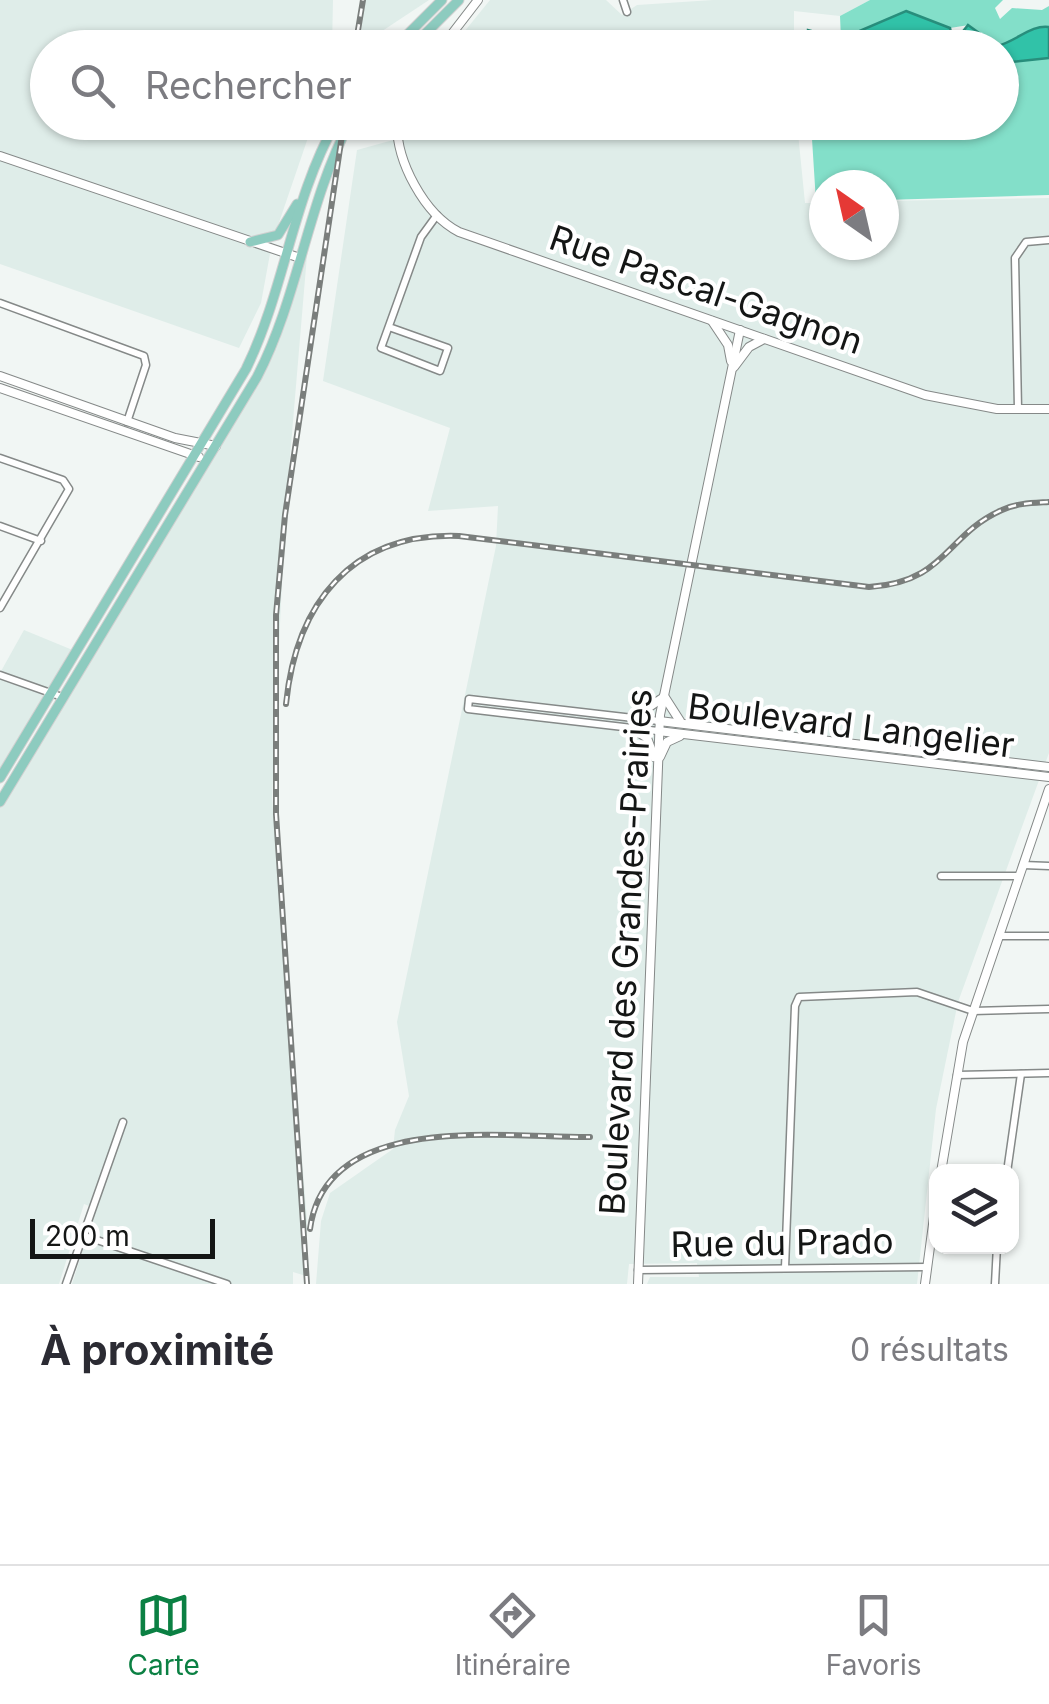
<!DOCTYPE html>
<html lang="fr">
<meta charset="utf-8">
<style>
:root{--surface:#fff;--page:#f2f2f3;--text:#2b2b33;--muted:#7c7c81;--line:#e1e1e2;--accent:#0b8043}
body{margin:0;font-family:Inter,sans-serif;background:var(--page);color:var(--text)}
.controls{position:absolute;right:30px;bottom:30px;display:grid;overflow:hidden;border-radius:20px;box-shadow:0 2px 8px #0004}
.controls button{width:90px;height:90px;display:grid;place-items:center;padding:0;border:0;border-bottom:2px solid var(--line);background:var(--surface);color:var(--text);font:50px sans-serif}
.compass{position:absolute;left:809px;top:170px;width:90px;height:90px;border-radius:50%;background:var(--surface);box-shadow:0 2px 8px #0004;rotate:326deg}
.scale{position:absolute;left:30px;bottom:25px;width:185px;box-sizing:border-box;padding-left:10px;border:5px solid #141615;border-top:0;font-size:28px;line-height:35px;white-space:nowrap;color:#141615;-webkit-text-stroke:8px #fff;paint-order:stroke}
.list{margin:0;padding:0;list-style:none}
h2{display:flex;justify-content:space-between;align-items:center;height:130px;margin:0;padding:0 40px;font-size:42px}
h2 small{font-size:32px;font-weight:400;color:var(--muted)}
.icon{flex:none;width:55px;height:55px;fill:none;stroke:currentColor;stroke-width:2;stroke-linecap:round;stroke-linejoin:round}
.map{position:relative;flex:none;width:1049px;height:1284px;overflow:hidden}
.search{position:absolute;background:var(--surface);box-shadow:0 2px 8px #0004;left:30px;right:30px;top:30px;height:110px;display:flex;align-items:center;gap:25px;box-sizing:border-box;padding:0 35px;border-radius:55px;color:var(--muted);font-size:38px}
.sheet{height:280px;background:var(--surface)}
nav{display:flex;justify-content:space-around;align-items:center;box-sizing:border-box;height:140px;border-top:2px solid var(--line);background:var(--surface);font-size:28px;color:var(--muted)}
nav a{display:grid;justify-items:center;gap:5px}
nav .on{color:var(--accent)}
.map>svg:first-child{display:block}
</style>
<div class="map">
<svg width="1049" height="1284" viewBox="0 0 1049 1284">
<rect width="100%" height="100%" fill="#f1f6f4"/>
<g fill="#dfede9">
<path d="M0,0H333L332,47L48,48V122L313,123L272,243L261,303L239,348L0,264Z"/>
<path d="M363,0H429L358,47Z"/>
<path d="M490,0H606L622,15L637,5L713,0H870L840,16L794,11V47L451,48Z"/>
<path d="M404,123H797L805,203H824V245H884V201L1049,198V753L958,1002L936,1109L917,1284H647L650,1277H699L697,1263L629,1264L627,1284H316L321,1221L330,1193L393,1149L395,1130L409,1096L397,1022L496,546L498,506L428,511L450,428L323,381L357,150L404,137Z"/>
<path d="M310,220L285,516L272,798L307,1220L306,1276L293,1272V1284H72L96,1209L84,1204L59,1284H0V802L273,344Z"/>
<path d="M24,630L75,651L0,778V673Z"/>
</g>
<g fill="#83dfc9">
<path d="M870,0H1003L995,8L1000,19L1012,8L1042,10L1049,6V27C1032,24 1015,42 997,46L969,25L950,28L905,11L841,39L840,16Z"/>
<path d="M1049,58V195L884,200V185H824V201L816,202L811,123L1002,122V63Z"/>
</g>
<g fill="#31c2a8" stroke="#288e7c" stroke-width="2.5">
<path d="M906,11L950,28L954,47H807L808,30L841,39Z"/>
<path d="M968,25L997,46C1015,42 1032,24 1049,27V58L1002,63V48L962,47L960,35Z"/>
</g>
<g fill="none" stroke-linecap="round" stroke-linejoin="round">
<defs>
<g id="minor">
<path d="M623,0L627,12"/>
<path d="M0,303L144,356L146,365L127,422"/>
<path d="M389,327L448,348L440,371L381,348L421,237L437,215"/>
<path d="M1018,409L1015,258L1026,242L1049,240"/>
<path d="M0,458L63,480L69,489L0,608"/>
<path d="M0,526L41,541"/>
<path d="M0,675L62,697"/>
<path d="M658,731L468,709L469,699L659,721"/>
<path d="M1023,865L1049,866"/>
<path d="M941,876H1019"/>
<path d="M999,936H1049"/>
<path d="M957,1075L1049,1073"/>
<path d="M1007,1172L1021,1074"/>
<path d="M82,1235L227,1284"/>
<path d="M785,1268L795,1006L799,997L917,992L973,1011L1049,1009"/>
<path d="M638,1270L927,1267"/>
<path d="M66,1284L123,1122"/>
<path d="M995,1284L997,1246"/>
</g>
<g id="tertiary">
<path d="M441,48L478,0"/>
<path d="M397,122C396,161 424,214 459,232L925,395L997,409H1049"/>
<path d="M0,156L300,258"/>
<path d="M941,1172L963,1042L1049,789"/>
<path d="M925,1284L936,1202"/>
</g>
<g id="secondary">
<path d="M712,321L728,345L731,361"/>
<path d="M734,367L749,347L764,339"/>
<path d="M0,376L175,438L216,446"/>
<path d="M0,388L199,457"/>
<path d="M664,696L680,721"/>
<path d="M633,718L661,699"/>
<path d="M659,721L1049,767"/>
<path d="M632,728L647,738L654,757"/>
<path d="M658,731L1049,777"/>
<path d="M660,757L667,742L680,736"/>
<path d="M638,1284L660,715L740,330"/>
</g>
<g id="primary">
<path d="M394,48L442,0"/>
<path d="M411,48L459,0"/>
<path d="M250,242L278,235L297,204"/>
<path d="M0,778L246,369C285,289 292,200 336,122"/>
<path d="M0,802L257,377C299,296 307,203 350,122"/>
</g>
</defs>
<use href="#minor" stroke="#858988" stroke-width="9"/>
<use href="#tertiary" stroke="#858988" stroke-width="10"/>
<use href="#secondary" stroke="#858988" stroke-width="10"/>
<use href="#primary" stroke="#d0d0d0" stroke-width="11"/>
<use href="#minor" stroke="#fff" stroke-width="6"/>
<use href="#tertiary" stroke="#fff" stroke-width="8"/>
<use href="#secondary" stroke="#fff" stroke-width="8"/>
<use href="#primary" stroke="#8dcbbf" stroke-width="9"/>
<defs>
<g id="rail">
<path d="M355,48L363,0"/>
<path d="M286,704C296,604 351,532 459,536L869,587C947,582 945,535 1002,510C1017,503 1033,503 1049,502"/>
<path d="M310,1229C326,1110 503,1138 590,1137"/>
<path d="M307,1284L276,814V615L285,515L344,122"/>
</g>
</defs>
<use href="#rail" stroke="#7a7e7c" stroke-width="6"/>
<use href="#rail" stroke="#fff" stroke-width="2.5" stroke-dasharray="8" stroke-linecap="butt"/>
</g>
<g text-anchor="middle" stroke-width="8" stroke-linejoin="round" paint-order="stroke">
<g font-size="35" fill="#141615" stroke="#fff">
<text transform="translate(706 290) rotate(19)" y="12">Rue Pascal-Gagnon</text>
<text transform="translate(851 726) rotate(7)" y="12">Boulevard Langelier</text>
<text transform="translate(626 952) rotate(-87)" y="12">Boulevard des Grandes-Prairies</text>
<text transform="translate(782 1243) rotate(-1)" y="12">Rue du Prado</text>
</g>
</g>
</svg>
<div class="controls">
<button><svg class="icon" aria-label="layers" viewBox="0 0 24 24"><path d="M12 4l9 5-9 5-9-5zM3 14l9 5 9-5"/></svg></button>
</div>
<svg class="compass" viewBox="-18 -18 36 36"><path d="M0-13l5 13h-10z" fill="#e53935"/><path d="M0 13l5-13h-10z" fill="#7c7c81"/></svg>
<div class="scale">200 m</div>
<div class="search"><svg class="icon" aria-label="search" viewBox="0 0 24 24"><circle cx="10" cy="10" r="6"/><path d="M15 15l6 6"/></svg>Rechercher</div>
</div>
<section class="sheet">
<h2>À proximité<small>0 résultats</small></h2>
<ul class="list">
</ul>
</section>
<nav>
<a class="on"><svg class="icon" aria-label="map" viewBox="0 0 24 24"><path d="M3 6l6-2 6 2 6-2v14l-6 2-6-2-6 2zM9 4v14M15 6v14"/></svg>Carte</a>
<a><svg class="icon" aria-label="directions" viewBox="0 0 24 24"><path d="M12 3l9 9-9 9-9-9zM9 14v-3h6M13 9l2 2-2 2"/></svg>Itinéraire</a>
<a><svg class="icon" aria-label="saved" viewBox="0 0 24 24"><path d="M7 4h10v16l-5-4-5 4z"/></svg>Favoris</a>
</nav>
